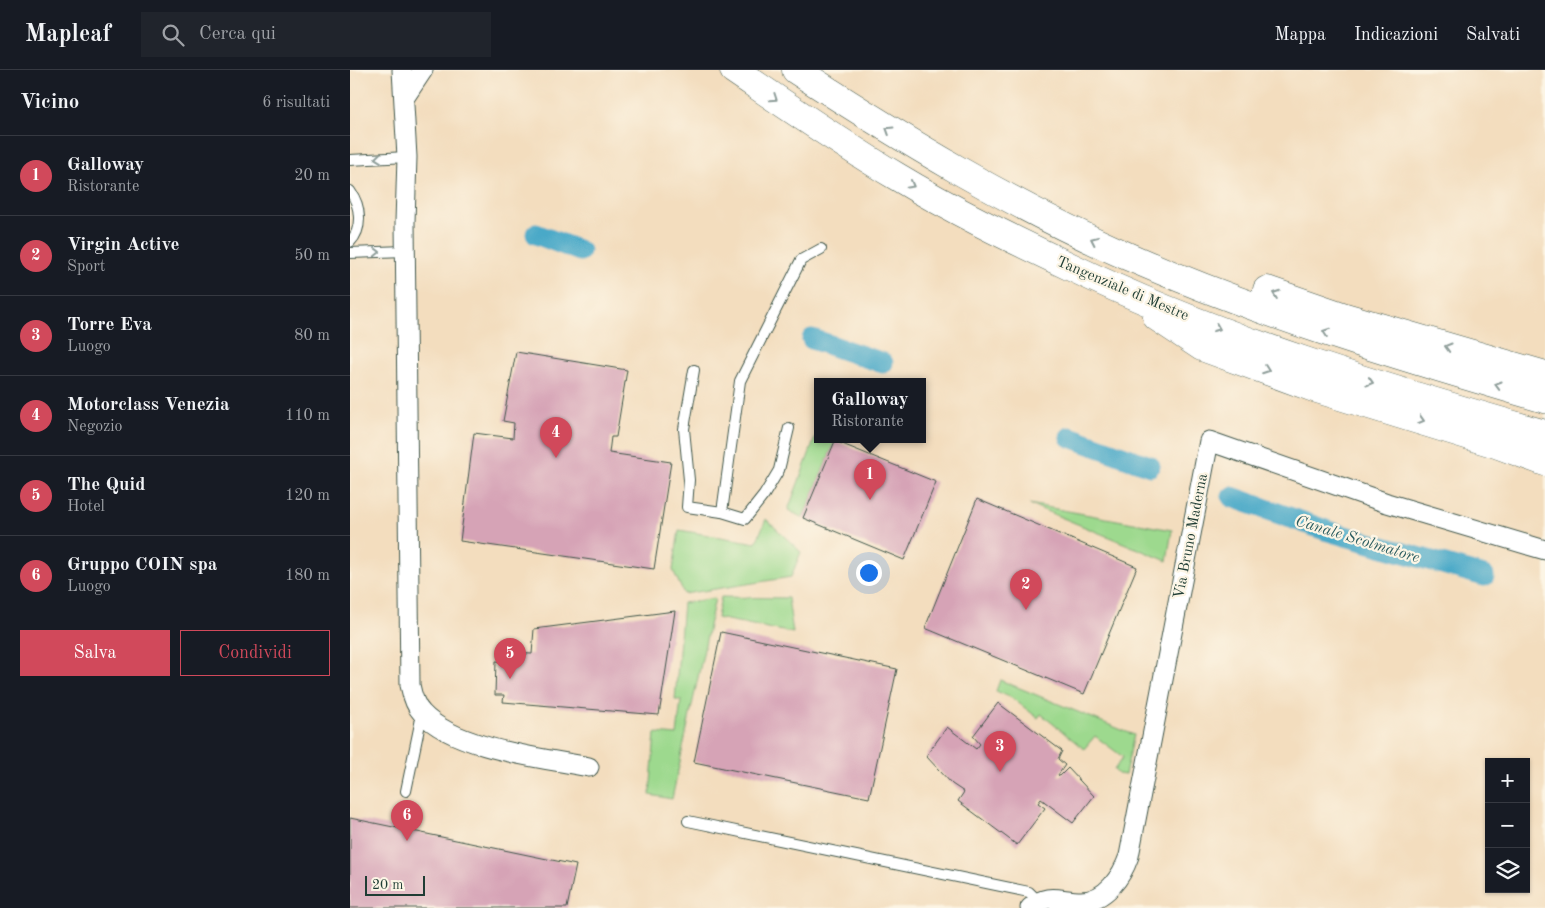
<!DOCTYPE html>
<html lang="it">
<meta charset="utf-8">
<style>
:root{--surface:#171b24;--page:#20242c;--text:#f1f3f6;--muted:#9ea1a6;--line:#363941;--accent:#d1495b}
body{margin:0;font-family:"Old Standard TT",serif;background:var(--page);color:var(--text)}
.controls{position:absolute;right:15px;bottom:15px;display:grid;overflow:hidden;border-radius:0px;box-shadow:0 1px 4px #0004}
.controls button{width:45px;height:45px;display:grid;place-items:center;padding:0;border:0;border-bottom:1px solid var(--line);background:var(--surface);color:var(--text);font:25px sans-serif}
.scale{position:absolute;left:15px;bottom:12px;width:60px;box-sizing:border-box;padding-left:5px;border:2px solid #1f3d34;border-top:0;font-size:14px;line-height:18px;white-space:nowrap;color:#1f3d34;-webkit-text-stroke:4px #fcf5e5;paint-order:stroke}
.you{position:absolute;left:518px;top:502px;width:18px;height:18px;margin:-12px;border:4px solid #fff;border-radius:50%;background:#1a73e8;box-shadow:0 0 0 8px #1a73e833}
.badge{display:grid;place-items:center;width:32px;height:32px;border-radius:50%;background:var(--accent);color:#fff;font-size:16px;font-weight:700}
.pin{position:absolute;translate:-50% -41px;filter:drop-shadow(0 1px 2px #0008)}
.pin::after{content:'';position:absolute;top:26px;width:18px;height:15px;background:inherit;clip-path:polygon(0 0,100% 0,50% 100%)}
.popup{position:absolute;left:464px;top:308px;width:112px;height:65px;box-sizing:border-box;display:grid;place-content:center;border-radius:0px;background:var(--surface);filter:drop-shadow(0 1px 4px #0005);font-size:16px;white-space:nowrap;color:var(--muted)}
.popup b{font-size:19px;color:var(--text)}
.popup::after{content:'';position:absolute;left:50%;top:100%;margin-left:-10px;border:10px solid transparent;border-top-color:var(--surface)}
.list{margin:0;padding:0;list-style:none}
h2{display:flex;justify-content:space-between;align-items:center;height:65px;margin:0;padding:0 20px;font-size:21px}
h2 small{font-size:16px;font-weight:400;color:var(--muted)}
.list li{display:grid;grid-template-columns:32px 1fr auto;gap:15px;align-items:center;box-sizing:border-box;height:80px;padding:0 20px;border-top:1px solid var(--line)}
.list b{display:block;font-size:19px;white-space:nowrap}
.list p{margin:0;font-size:16px;white-space:nowrap;color:var(--muted)}
.list em{font-size:16px;font-style:normal;color:var(--muted)}
.actions{display:flex;gap:10px;padding:15px 20px}
.actions a{flex:1;padding:11px 0;border:1px solid var(--accent);border-radius:0px;text-align:center;font-size:18px;color:var(--accent)}
.actions .main{background:var(--accent);color:#fff}
.icon{flex:none;width:28px;height:28px;fill:none;stroke:currentColor;stroke-width:2;stroke-linecap:round;stroke-linejoin:round}
.map{position:relative;flex:none;width:1195px;height:838px;overflow:hidden}
header{display:flex;align-items:center;gap:30px;box-sizing:border-box;height:70px;padding:0 25px;background:var(--surface);border-bottom:1px solid var(--line)}
header strong{font-size:24px}
nav{display:flex;gap:28px;margin-inline-start:auto;font-size:18px}
.search{width:350px;height:45px;background:var(--page);display:flex;align-items:center;gap:12px;box-sizing:border-box;padding:0 18px;border-radius:0px;color:var(--muted);font-size:19px}
main{display:flex}
aside{flex:1;background:var(--surface)}
.map>svg:first-child{display:block}
</style>
<header>
<strong>Mapleaf</strong>
<div class="search"><svg class="icon" aria-label="search" viewBox="0 0 24 24"><circle cx="10" cy="10" r="6"/><path d="M15 15l6 6"/></svg>Cerca qui</div>
<nav><a>Mappa</a><a>Indicazioni</a><a>Salvati</a></nav>
</header>
<main>
<aside>
<h2>Vicino<small>6 risultati</small></h2>
<ul class="list">
<li><span class="badge">1</span><div><b>Galloway</b><p>Ristorante</p></div><em>20 m</em></li>
<li><span class="badge">2</span><div><b>Virgin Active</b><p>Sport</p></div><em>50 m</em></li>
<li><span class="badge">3</span><div><b>Torre Eva</b><p>Luogo</p></div><em>80 m</em></li>
<li><span class="badge">4</span><div><b>Motorclass Venezia</b><p>Negozio</p></div><em>110 m</em></li>
<li><span class="badge">5</span><div><b>The Quid</b><p>Hotel</p></div><em>120 m</em></li>
<li><span class="badge">6</span><div><b>Gruppo COIN spa</b><p>Luogo</p></div><em>180 m</em></li>
</ul>
<div class="actions"><a class="main">Salva</a><a>Condividi</a></div>
</aside>
<div class="map">
<svg width="1195" height="838" viewBox="0 0 1195 838">
<rect width="100%" height="100%" fill="#fcf5e5"/>
<filter id="ink" filterUnits="userSpaceOnUse"><feTurbulence type="fractalNoise" baseFrequency=".02" numOctaves="2"/><feDisplacementMap in="SourceGraphic" scale="10" xChannelSelector="R" yChannelSelector="G"/><feConvolveMatrix kernelMatrix="1 2 1 2 8 2 1 2 1" color-interpolation-filters="sRGB"/></filter>
<filter id="wash" filterUnits="userSpaceOnUse"><feTurbulence type="fractalNoise" baseFrequency=".0096" numOctaves="4" result="noise"/><feDisplacementMap in="SourceGraphic" scale="20" xChannelSelector="R" yChannelSelector="G"/><feGaussianBlur stdDeviation="1.12" result="paint"/><feColorMatrix in="noise" values="0 0 0 0 0 0 0 0 0 0 0 0 0 0 0 0 0 1.4 0 .05"/><feComposite in="paint" operator="in"/></filter>
<g filter="url(#wash)">
<rect width="100%" height="100%" fill="#f3ddbe"/>
<g fill="#9dd98e" stroke="#5e8b61">
<path d="M467,363L468,369H486L453,448L438,440Z"/>
<path d="M679,434L822,460L817,491Z"/>
<path d="M416,449L451,482L441,507L334,524L323,500L329,460L406,473Z"/>
<path d="M371,527L438,528L443,563L367,548Z"/>
<path d="M365,528L322,729L300,725L305,663L327,665L331,630H325L333,533Z"/>
<path d="M650,610L784,665L775,705L768,704L764,700L773,687L745,666L734,679L691,644L688,648L662,628L646,621Z"/>
</g>
<g fill="none" stroke-linecap="round" stroke-linejoin="round">
<g stroke="#49a9c8" stroke-width="21">
<path d="M186,164L230,181"/>
<path d="M462,269L533,293"/>
<path d="M720,367L800,396"/>
<path d="M882,427L978,461L1134,506"/>
</g>
</g>
<g id="blocks">
<g fill="#d6a3b6">
<path d="M166,282L277,300L266,367H261L259,383L321,392L304,499L110,471L124,363L163,368L164,353L153,351Z"/>
<path d="M485,371L586,412L554,490L453,448Z"/>
<path d="M627,429L787,497L734,624L575,558Z"/>
<path d="M325,541L309,645L153,632L154,625H145L146,591L156,592L157,583L182,584L184,559Z"/>
<path d="M371,562L547,599L519,728L344,692Z"/>
<path d="M648,633L712,681L708,689L715,695L708,705L710,706L718,698L744,726L723,753L691,729L688,733L695,738L667,775L608,731L614,722L602,714L576,686L597,657L626,679L630,674L623,666Z"/>
<path d="M0,748L226,795L217,838H0Z"/>
</g>
</g>
</g>
<g filter="url(#ink)">
<use href="#blocks" fill-opacity="0" stroke="#3f5549" stroke-width="1"/>
<g fill="none" stroke-linecap="round" stroke-linejoin="round">
<defs>
<g id="service">
<path d="M0,90L57,87"/>
<path d="M0,121C11,136 13,159 0,172"/>
<path d="M0,183L55,181"/>
<path d="M344,300L334,359L339,410L337,437L372,442"/>
<path d="M439,358L429,400L414,425L395,449L372,442L390,311L451,190L471,179"/>
<path d="M56,721L72,644"/>
<path d="M338,751L679,822L688,831"/>
</g>
<g id="minor">
<path d="M52,0L57,87L55,152L60,615C62,625 65,636 72,643C105,679 193,688 239,697"/>
<path d="M55,27L73,0"/>
<path d="M680,838C698,822 710,831 731,831C756,831 772,806 779,786L859,371L1037,433L1195,480"/>
</g>
<g id="motorway">
<path d="M384,0C437,36 490,73 546,106C602,140 662,169 721,197C872,270 1034,318 1195,364"/>
<path d="M446,0C552,69 661,135 777,186C912,245 1054,288 1195,329"/>
<path d="M917,220L995,247L1195,305"/>
<path d="M807,247L852,277L964,318L1146,374L1195,392"/>
</g>
</defs>
<use href="#service" stroke="#3f5549" stroke-width="12"/>
<use href="#minor" stroke="#3f5549" stroke-width="21"/>
<use href="#motorway" stroke="#3f5549" stroke-width="29"/>
<use href="#service" stroke="#fff" stroke-width="10"/>
<use href="#minor" stroke="#fff" stroke-width="19"/>
<use href="#motorway" stroke="#fff" stroke-width="28"/>
</g>
<defs><path id="oneway-chevron" d="M-2-3.5L2.5 0L-2 3.5" fill="none" stroke-width="1.6" stroke-linecap="round" stroke-linejoin="round" transform="scale(1.25)"/></defs>
<g stroke="#8f9e9a">
<use href="#oneway-chevron" transform="translate(424 28) rotate(34)"/>
<use href="#oneway-chevron" transform="translate(539 60) rotate(-148)"/>
<use href="#oneway-chevron" transform="translate(28 88) rotate(174)"/>
<use href="#oneway-chevron" transform="translate(561 115) rotate(29)"/>
<use href="#oneway-chevron" transform="translate(744 170) rotate(-155)"/>
<use href="#oneway-chevron" transform="translate(27 182) rotate(-1)"/>
<use href="#oneway-chevron" transform="translate(926 224) rotate(-160)"/>
<use href="#oneway-chevron" transform="translate(867 258) rotate(22)"/>
<use href="#oneway-chevron" transform="translate(976 262) rotate(-160)"/>
<use href="#oneway-chevron" transform="translate(1098 277) rotate(-164)"/>
<use href="#oneway-chevron" transform="translate(916 300) rotate(20)"/>
<use href="#oneway-chevron" transform="translate(1020 312) rotate(17)"/>
<use href="#oneway-chevron" transform="translate(1148 315) rotate(-164)"/>
<use href="#oneway-chevron" transform="translate(1071 350) rotate(17)"/>
</g>
</g>
<g text-anchor="middle" stroke-width="4.5" stroke-linejoin="round" paint-order="stroke">
<g font-size="15" fill="#1f3d34" stroke="#fcf5e5">
<text transform="translate(773 218) rotate(23)" y="5">Tangenziale di Mestre</text>
<text transform="translate(840 466) rotate(-79)" y="5">Via Bruno Maderna</text>
</g>
<g font-size="16" font-style="italic" fill="#2c5d60" stroke="#fcf5e5">
<text transform="translate(1008 468) rotate(17)" y="6">Canale Scolmatore</text>
</g>
</g>
</svg>
<div class="controls">
<button>+</button>
<button>−</button>
<button><svg class="icon" aria-label="layers" viewBox="0 0 24 24"><path d="M12 4l9 5-9 5-9-5zM3 14l9 5 9-5"/></svg></button>
</div>
<div class="scale">20 m</div>
<div class="you"></div>
<div class="pin badge" style="left:520px;top:430px">1</div>
<div class="popup"><b>Galloway</b>Ristorante</div>
<div class="pin badge" style="left:676px;top:540px">2</div>
<div class="pin badge" style="left:650px;top:702px">3</div>
<div class="pin badge" style="left:206px;top:388px">4</div>
<div class="pin badge" style="left:160px;top:609px">5</div>
<div class="pin badge" style="left:57px;top:771px">6</div>
</div>
</main>
